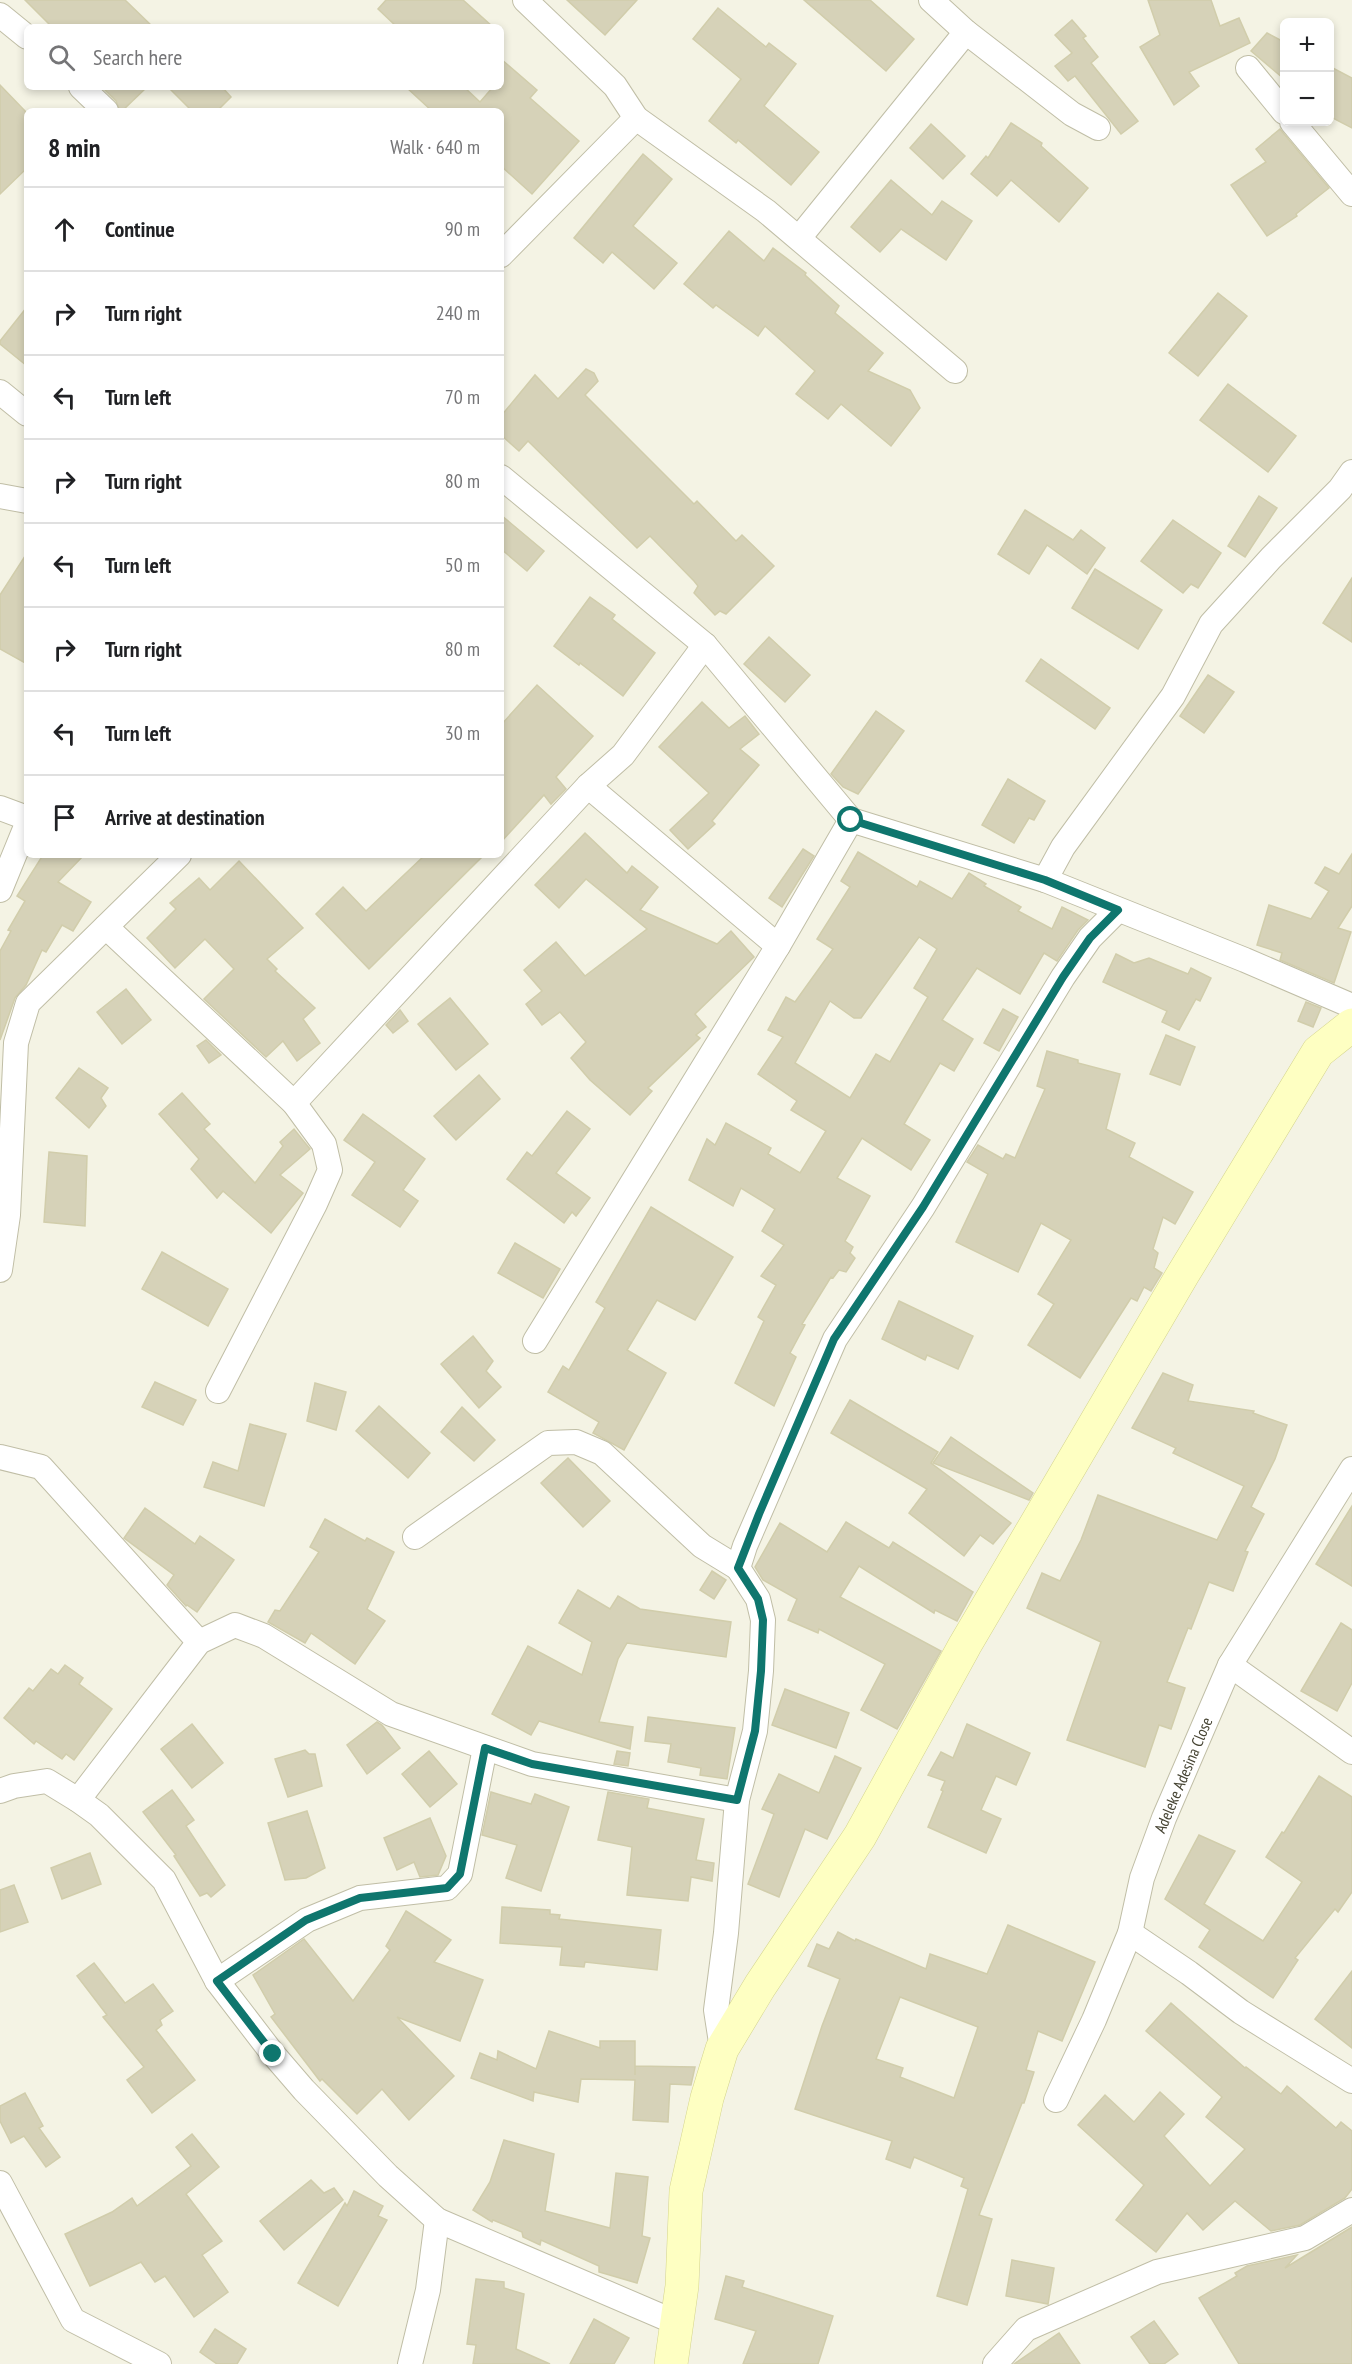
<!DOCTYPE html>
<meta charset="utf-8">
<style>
:root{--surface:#fff;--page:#f2f2f2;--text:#202124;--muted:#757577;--line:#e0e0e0}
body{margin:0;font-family:"PT Sans Narrow",sans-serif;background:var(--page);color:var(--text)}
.controls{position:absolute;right:18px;top:18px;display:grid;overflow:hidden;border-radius:9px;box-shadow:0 3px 9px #0003}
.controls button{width:54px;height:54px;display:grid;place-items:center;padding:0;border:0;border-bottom:2px solid var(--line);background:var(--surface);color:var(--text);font:30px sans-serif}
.stop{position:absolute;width:18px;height:18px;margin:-14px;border:4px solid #0f766e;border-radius:50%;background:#fff}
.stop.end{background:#0f766e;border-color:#fff;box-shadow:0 2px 6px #0008}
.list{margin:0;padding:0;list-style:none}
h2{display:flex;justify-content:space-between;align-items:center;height:78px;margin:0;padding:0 24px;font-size:26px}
h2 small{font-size:20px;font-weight:400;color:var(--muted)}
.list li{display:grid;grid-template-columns:39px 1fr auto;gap:18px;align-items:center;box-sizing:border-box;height:84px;padding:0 24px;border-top:2px solid var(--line)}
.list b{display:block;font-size:22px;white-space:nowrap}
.list em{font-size:20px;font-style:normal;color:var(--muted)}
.icon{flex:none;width:33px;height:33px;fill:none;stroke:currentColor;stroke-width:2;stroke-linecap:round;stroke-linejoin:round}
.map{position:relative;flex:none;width:1352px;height:2364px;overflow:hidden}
.search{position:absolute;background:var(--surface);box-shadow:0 3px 9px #0003;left:24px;top:24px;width:480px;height:66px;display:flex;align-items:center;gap:15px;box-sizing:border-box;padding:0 21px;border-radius:9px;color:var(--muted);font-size:22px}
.panel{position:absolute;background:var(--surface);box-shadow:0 3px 9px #0003;left:24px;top:108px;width:480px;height:750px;border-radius:9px}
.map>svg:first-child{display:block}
</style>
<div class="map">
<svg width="1352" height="2364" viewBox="0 0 1352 2364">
<rect width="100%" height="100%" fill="#f4f3e4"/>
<g fill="#d6d2b8" stroke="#d1cdab" stroke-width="1.5" fill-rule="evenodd">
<path d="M25,0H125L153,27H52Z"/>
<path d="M386,0H463L493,27H397L378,9Z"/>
<path d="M567,0H637L605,35Z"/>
<path d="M804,0H870L914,39L886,71Z"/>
<path d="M1148,0H1211L1220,26L1239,18L1250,43L1189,72L1199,86L1174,105L1140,47L1160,35Z"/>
<path d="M718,8L766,47L769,43L796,64L764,106L819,152L791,185L738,140L736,143L709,121L741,79L693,39Z"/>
<path d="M1072,20L1086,36L1083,38L1098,57L1091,63L1138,121L1121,134L1075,76L1068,81L1055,66L1072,53L1055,35Z"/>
<path d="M1267,33L1284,42V79L1251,51Z"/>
<path d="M501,59L537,90L530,98L579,141L532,194L501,166V111H432L406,87H464L480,102L493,87H501Z"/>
<path d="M1329,66L1352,78V128L1329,116Z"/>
<path d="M0,85L27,113V168L0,194Z"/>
<path d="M102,87H147L122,111H120L116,101Z"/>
<path d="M168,87H222L231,97L217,111H192Z"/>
<path d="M1011,123L1042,143L1041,146L1088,188L1059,222L1011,180L997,196L971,174L986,156L988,158Z"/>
<path d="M931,124L965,156L943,179L910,148Z"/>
<path d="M1280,129L1329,188L1296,214L1297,216L1267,236L1231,185L1266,162L1256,149Z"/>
<path d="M643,154L672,179L633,226L677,263L654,289L612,252L603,263L574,238Z"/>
<path d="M891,180L932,215L942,201L972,221L946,260L901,229L880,252L851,227Z"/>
<path d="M729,231L764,261L773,248L806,273L805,275L839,306L835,313L883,353L868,371L910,390L920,408L891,446L841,404L828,419L796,394L815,371L765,326L758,336L716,305L713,308L684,284Z"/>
<path d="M1218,293L1247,316L1198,376L1169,353Z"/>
<path d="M27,307V366L0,344V341Z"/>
<path d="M586,369L594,373L598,381L585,395L694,504L697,501L736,541L742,535L774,566L726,614L720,611L715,615L694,593L698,586L694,581L650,536L637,548L528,441L519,451L501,435V416L535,375L558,399Z"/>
<path d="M1228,384L1296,436L1268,472L1200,420Z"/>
<path d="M1259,496L1277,508L1245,557L1228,546Z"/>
<path d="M1025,510L1073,540L1081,530L1105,548L1087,574L1047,545L1029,574L998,554Z"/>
<path d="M501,515L544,551L527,571L501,549Z"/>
<path d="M1173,520L1221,553L1198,588L1191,584L1183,593L1141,561Z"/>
<path d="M27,553V664L0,649V595Z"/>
<path d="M1095,569L1162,610L1138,649L1072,608Z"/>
<path d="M1352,578V642L1323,623Z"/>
<path d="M590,597L615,615L612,619L655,653L623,696L580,663L579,665L554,646Z"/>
<path d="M769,637L810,675L785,702L744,664Z"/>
<path d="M1041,659L1110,708L1095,729L1026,681Z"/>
<path d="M1208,675L1234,692L1204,733L1180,716Z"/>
<path d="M537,685L593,736L556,777L566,789L551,804L544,795L501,842V725Z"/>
<path d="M702,702L729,728L745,716L759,734L740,749L759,765L712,821L715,824L688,849L670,830L709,793L659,747Z"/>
<path d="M876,711L904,731L858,794L843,787L831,774Z"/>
<path d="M1008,779L1045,801L1034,820L1029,818L1014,843L982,825Z"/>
<path d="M585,833L627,873L632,866L658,887L640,910L717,944L731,931L754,957L695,1014L706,1027L696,1035L700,1038L648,1088L652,1091L630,1115L590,1080L571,1058L586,1042L560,1012L542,1025L526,1004L542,991L524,970L556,942L585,976L647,929L586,879L559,908L535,885Z"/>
<path d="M803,849L814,856L782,907L769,898Z"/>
<path d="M858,852L917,887L920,881L952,899L969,873L986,884L984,886L1021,907L1018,911L1052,929L1062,907L1088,920L1078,930L1057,961L1044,953L1020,994L977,968L942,1020L973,1039L954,1071L940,1063L904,1124L930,1140L911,1170L862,1138L837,1178L870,1196L845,1241L853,1247L850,1253L855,1258L846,1272L839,1270L833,1278L831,1277L802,1324L805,1325L790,1353L796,1357L774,1406L735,1383L764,1321L758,1317L776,1285L761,1276L784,1245L762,1231L775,1209L741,1188L733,1206L689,1180L707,1139L715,1145L726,1123L771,1148L768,1154L800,1173L826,1131L791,1110L797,1101L758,1074L783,1037L768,1030L786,997L795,1002L833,949L817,939L850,887L841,881ZM919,937L937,949L914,988L928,997L890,1062L876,1054L850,1098L795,1063L830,1001L854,1018H861Z"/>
<path d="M1352,854V906L1338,928L1351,932L1334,983L1280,960L1282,953L1257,945L1269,905L1311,919L1329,891L1315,883L1325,867L1339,874Z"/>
<path d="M43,855H84L58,882L91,902L73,931L62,925L46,952L42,950L26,985L15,998L0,1040V951L11,931L8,930L25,901L17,896Z"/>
<path d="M425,855H484L369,969L316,914L343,887L366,911Z"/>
<path d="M239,861L303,928L267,959L277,969L275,971L315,1008L303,1019L320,1043L297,1061L283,1041L266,1057L204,999L234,969L205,939L175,968L147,938L176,909L170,903L199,878L210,890Z"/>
<path d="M1116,954L1134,963L1149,958L1188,974L1191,968L1211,978L1200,1001L1196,999L1179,1030L1162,1022L1167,1011L1103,982Z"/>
<path d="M126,989L151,1020L122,1044L97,1012Z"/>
<path d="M450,998L488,1044L456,1070L418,1024Z"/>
<path d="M1306,1002L1321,1008L1313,1027L1298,1021Z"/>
<path d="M1003,1009L1018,1017L999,1051L984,1043Z"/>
<path d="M400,1010L408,1021L393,1033L386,1025Z"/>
<path d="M1166,1035L1195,1047L1180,1085L1150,1074Z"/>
<path d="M206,1040L221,1055L209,1063L197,1046Z"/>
<path d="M1047,1051L1078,1060V1063L1120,1074L1106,1129L1135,1143L1129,1157L1193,1192L1175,1224L1163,1217L1153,1249L1158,1253L1154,1268L1162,1273L1151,1291L1144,1287L1137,1301L1131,1298L1080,1378L1028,1345L1054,1304L1038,1294L1071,1240L1041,1223L1018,1272L956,1242L988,1174L967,1162L978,1145L1003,1159L1006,1154L1015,1158L1045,1089L1037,1086Z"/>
<path d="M79,1068L108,1088L101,1098L106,1106L89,1128L56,1098Z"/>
<path d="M479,1075L500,1099L456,1140L434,1116Z"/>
<path d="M182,1093L210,1124L204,1129L255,1183L283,1146L280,1142L294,1129L310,1149L280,1175L303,1193L271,1233L223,1191L217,1198L191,1169L199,1159L159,1114Z"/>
<path d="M567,1111L590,1129L556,1173L590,1198L576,1216L572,1212L564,1223L507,1179L527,1152L532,1156Z"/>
<path d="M363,1114L425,1159L403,1190L418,1201L400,1227L352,1195L375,1162L344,1140Z"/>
<path d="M49,1152L87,1156L85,1226L44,1222Z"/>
<path d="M651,1207L733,1257L695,1320L657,1300L627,1350L666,1373L624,1450L593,1433L599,1422L548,1392L563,1366L569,1370L605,1308L596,1302Z"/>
<path d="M515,1243L560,1269L543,1298L498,1273Z"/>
<path d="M162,1252L228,1289L208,1326L142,1289Z"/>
<path d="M899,1301L973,1336L958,1369L927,1355L925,1360L882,1339Z"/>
<path d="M473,1336L493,1361L486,1371L501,1387L479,1408L441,1364Z"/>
<path d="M1163,1373L1193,1385L1188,1401L1254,1411L1253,1413L1287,1425L1275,1459L1251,1507L1264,1514L1245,1551L1248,1552L1233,1591L1209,1582L1191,1629L1188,1628L1167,1682L1185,1688L1171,1729L1159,1725L1145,1767L1067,1740L1101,1642L1027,1608L1042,1573L1060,1581L1081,1540L1098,1495L1217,1540L1244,1486L1173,1453L1176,1448L1132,1428Z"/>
<path d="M155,1382L196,1400L183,1425L142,1407Z"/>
<path d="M315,1383L346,1392L336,1430L307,1421Z"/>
<path d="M850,1400L938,1452L931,1463L1011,1523L993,1544L980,1535L964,1556L909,1513L927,1489L831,1433Z"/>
<path d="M379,1406L430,1453L408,1478L356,1431Z"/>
<path d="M462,1407L495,1440L474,1461L441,1432Z"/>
<path d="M250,1424L286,1434L264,1506L204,1487L213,1462L238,1471Z"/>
<path d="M951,1437L1033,1493L1029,1500L933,1463Z"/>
<path d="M568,1458L610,1501L583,1527L541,1483Z"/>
<path d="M1352,1506V1586L1316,1564Z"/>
<path d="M145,1508L195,1544L200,1536L234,1560L197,1612L187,1605L186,1606L167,1585L174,1575L124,1538Z"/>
<path d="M325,1519L365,1541L367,1538L394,1552L367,1609L385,1621L355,1664L311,1633L305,1643L268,1622L275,1610L280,1611L319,1552L310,1547Z"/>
<path d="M846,1522L889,1548L893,1542L973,1592L957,1621L935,1610L934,1613L859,1566L840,1597L941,1651L897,1729L861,1710L885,1664L819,1629L818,1633L788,1620L797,1599L763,1580L755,1567L780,1523L827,1552Z"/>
<path d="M712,1571L726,1580L714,1599L700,1590Z"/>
<path d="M578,1590L610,1609L618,1596L640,1609L731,1622L726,1657L627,1643L618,1659L599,1722L633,1727L630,1749L539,1721L531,1735L492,1714L528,1646L582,1675L592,1642L559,1623Z"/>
<path d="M1341,1623L1352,1630V1683L1337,1711L1301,1691Z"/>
<path d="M65,1665L83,1678L79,1684L112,1709L74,1760L66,1754L62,1759L36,1741L34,1744L4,1718L29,1688L33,1691L51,1669L58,1674Z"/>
<path d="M785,1689L849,1713L836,1748L772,1725Z"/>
<path d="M648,1717L735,1728L727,1779L700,1775L701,1768L668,1762L671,1744L645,1741Z"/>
<path d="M377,1722L382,1725L400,1748L367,1774L347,1745Z"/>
<path d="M192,1724L223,1763L192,1788L161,1749Z"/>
<path d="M967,1724L1030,1753L1016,1785L996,1776L981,1810L1001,1819L986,1853L928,1827L943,1791L941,1790L945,1781L928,1775L941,1752L953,1758Z"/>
<path d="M305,1750L309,1754H315L322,1786L288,1797L275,1759Z"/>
<path d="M429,1751L457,1784L430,1807L402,1774Z"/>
<path d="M617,1751L630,1753L628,1766L614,1764Z"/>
<path d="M835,1756L861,1768L827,1839L805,1829L779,1897L748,1884L774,1814L762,1809L779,1774L819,1793Z"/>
<path d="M1319,1776L1352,1797V1892L1338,1912L1335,1909L1295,1958L1298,1960L1273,1998L1199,1947L1210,1930L1165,1899L1199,1835L1235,1851L1204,1904L1263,1941L1302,1882L1266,1857L1282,1832L1284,1833Z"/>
<path d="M172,1790L194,1820L186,1826L225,1885L211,1897L207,1893L200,1896L174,1856L176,1855L143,1812Z"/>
<path d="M491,1792L531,1804L535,1794L569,1807L541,1891L506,1878L517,1845L482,1835Z"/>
<path d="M608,1792L649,1799L647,1808L704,1819L696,1860L714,1863L712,1881L691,1877L688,1901L627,1895L632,1847L598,1840Z"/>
<path d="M307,1811L325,1868L306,1878L285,1880L268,1823Z"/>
<path d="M430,1818L446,1856L438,1875L420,1877L414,1862L397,1870L384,1838Z"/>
<path d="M90,1853L101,1884L62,1899L51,1868Z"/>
<path d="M14,1885L28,1922L0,1932V1890Z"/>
<path d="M502,1907L550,1910V1914L560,1915L559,1919L661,1930L657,1970L585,1962L584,1967L560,1965L562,1947L500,1943Z"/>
<path d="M406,1911L451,1940L434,1962L483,1980L460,2041L397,2017L454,2076L409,2120L382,2089L357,2114L322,2079L320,2081L271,2017L275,2014L253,1975L304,1939L353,2001L390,1950L386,1946Z"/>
<path d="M1008,1925L1095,1962L1062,2041L1038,2031L1026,2070L1034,2072L1024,2103H1022L979,2215L992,2219L967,2305L937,2296L968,2189L961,2186L964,2178L914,2157L910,2168L886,2159L892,2141L795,2109L822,2026L840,1979L808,1966L817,1944L829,1949L838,1932L855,1941L856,1939L926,1969L930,1954L987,1974ZM900,1997L978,2027L954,2098L900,2077L903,2068L876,2059Z"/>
<path d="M94,1963L125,2003L153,1984L173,2011L160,2020L162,2025L156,2030L195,2080L152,2113L127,2080L144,2067L103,2017L107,2015L77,1976Z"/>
<path d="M1352,1971V2048L1315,2019Z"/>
<path d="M1171,2003L1245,2068L1246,2067L1281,2094L1287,2086L1336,2128L1341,2122L1352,2131V2189L1345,2198L1300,2225L1271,2231L1235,2201L1203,2230L1187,2213L1156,2252L1116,2220L1144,2185L1078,2125L1105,2095L1134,2122L1160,2092L1184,2114L1164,2136L1210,2186L1245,2149L1206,2117L1222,2097L1146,2031Z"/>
<path d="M549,2031L600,2048V2041H635V2075V2066L695,2067L691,2085L670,2084L668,2122L633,2120L635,2080L581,2079L578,2102L534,2092L533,2101L471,2078L480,2053L497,2060L498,2051L536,2069Z"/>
<path d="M25,2093L43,2126L39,2128L60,2157L46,2167L24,2136L11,2143L0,2121V2106Z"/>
<path d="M192,2134L219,2167L186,2194L222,2241L202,2255L228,2292L194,2317L165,2276L155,2282L141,2262L90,2286L65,2234L112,2212L132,2198L137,2206L191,2166L176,2147Z"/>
<path d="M504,2140L554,2154L545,2211L610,2228L616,2173L648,2177L642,2236L650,2238L637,2283L599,2272V2266L541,2240L540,2245L523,2237L522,2232L493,2220L492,2222L473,2210L490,2182Z"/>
<path d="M311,2180L324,2193L334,2188L343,2200L284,2250L260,2221Z"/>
<path d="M354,2191L383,2206L378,2216L387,2220L338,2306L298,2283L345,2203L347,2206Z"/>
<path d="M1352,2227V2364H1239L1199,2298L1237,2276L1235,2273L1247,2266L1297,2255L1285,2268Z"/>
<path d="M1012,2260L1054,2268L1048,2304L1006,2296Z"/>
<path d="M726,2276L744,2281L742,2287L833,2316L818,2364H743L756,2331L715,2319Z"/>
<path d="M476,2279L504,2282V2288L524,2294L516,2349L550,2364H473L476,2345L467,2344Z"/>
<path d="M594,2319L629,2338L614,2364H570Z"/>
<path d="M1154,2321L1178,2354L1164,2364H1150L1131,2337Z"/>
<path d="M215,2329L246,2349L237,2364H217L200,2352Z"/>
<path d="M1059,2333L1080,2364H1014Z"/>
</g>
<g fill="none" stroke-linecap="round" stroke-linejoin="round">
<defs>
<g id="street">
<path d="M525,0L615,86L636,118L766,211L955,371"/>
<path d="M931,0L966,32L1072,114L1098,128"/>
<path d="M0,15L27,37"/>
<path d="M1248,68L1284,112"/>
<path d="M81,87L106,111"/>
<path d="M1292,122L1352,194"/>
<path d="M799,238L966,32"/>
<path d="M501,255L636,118"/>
<path d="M0,392L27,414"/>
<path d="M501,477L705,645L851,820L1045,880L1245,960L1352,1006"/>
<path d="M0,496L27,501"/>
<path d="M588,786L778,946"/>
<path d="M0,808L27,818"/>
<path d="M1045,880L1063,847L1173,696L1211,624L1271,558L1340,489L1352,472"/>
<path d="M0,890L27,824"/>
<path d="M106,927L294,1103L324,1144L330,1170L315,1204L218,1391"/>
<path d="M294,1103L588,786L623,755L705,645"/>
<path d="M0,1270L8,1215L16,1043L28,1003L179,855"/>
<path d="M535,1341L778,946L851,820"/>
<path d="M0,1457L41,1467L199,1642"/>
<path d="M415,1537L548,1443L576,1442L602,1453L702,1546L738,1568"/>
<path d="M1230,1665L1352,1752"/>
<path d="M0,1791L14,1786L47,1781L78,1800L99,1815L164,1880L217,1981L273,2054L304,2090L388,2176L437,2220L677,2323"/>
<path d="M78,1800L199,1642L235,1625L264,1636L391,1714L532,1764L737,1800"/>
<path d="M1130,1933L1189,1973L1241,2012L1352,2081"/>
<path d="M217,1981L307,1920L360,1898L447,1888L460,1874L485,1748"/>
<path d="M722,2049L716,2010L726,1933L737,1800L755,1731L761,1671L763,1620L758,1599L738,1568L745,1546L835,1339L923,1207L1063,977L1090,938L1118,910"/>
<path d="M1056,2100L1094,2020L1130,1933L1142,1878L1164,1818L1230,1665L1352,1469"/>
<path d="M0,2183L73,2320L159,2364"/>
<path d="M410,2364L428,2290L437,2220"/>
<path d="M995,2364L1026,2329L1157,2272L1305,2238L1352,2210"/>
</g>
<path id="secondary" d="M671,2364L682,2286L686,2191L707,2098L722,2049L760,1986L860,1836L965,1645L1183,1274L1318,1052L1352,1025"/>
</defs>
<use href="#street" stroke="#c0bea6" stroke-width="26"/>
<use href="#secondary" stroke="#d4d48d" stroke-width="34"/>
<use href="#street" stroke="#fff" stroke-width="24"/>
<use href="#secondary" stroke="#feffc2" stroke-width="33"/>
</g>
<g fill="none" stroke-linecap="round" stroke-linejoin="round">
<path stroke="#0f766e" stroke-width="8" d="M273,2054L217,1981L306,1920L360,1898L447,1888L460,1874L485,1748L532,1764L737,1800L755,1731L761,1671L763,1620L758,1599L738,1568L759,1514L834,1339L923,1207L1063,977L1090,938L1118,910L1045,880L851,820"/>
</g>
<g text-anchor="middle" stroke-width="4.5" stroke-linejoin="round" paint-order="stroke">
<g font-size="16" fill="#464433" stroke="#fff">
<text transform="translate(1183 1775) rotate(-67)" y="6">Adeleke Adesina Close</text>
</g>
</g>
</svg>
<div class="controls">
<button>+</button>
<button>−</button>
</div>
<div class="stop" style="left:851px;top:820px"></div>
<div class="stop end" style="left:273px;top:2054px"></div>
<div class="search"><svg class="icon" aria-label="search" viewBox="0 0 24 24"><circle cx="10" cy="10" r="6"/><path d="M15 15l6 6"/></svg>Search here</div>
<section class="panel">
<h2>8 min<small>Walk · 640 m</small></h2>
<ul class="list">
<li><svg class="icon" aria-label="ahead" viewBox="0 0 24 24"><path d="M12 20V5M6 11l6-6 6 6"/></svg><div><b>Continue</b></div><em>90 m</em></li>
<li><svg class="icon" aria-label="right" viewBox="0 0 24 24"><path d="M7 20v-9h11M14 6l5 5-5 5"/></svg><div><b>Turn right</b></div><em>240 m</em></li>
<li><svg class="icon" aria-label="left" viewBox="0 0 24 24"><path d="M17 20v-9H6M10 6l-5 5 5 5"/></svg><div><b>Turn left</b></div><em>70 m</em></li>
<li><svg class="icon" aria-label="right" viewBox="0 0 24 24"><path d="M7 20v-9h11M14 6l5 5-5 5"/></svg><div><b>Turn right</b></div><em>80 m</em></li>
<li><svg class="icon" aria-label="left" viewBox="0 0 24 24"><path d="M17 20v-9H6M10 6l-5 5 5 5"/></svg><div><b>Turn left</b></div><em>50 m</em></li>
<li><svg class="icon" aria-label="right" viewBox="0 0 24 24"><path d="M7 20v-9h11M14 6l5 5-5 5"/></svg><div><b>Turn right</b></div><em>80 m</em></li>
<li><svg class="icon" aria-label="left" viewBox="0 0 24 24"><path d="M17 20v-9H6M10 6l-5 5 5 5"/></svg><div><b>Turn left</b></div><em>30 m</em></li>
<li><svg class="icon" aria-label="arrive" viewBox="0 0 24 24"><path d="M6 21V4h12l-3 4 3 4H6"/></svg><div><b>Arrive at destination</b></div></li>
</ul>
</section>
</div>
